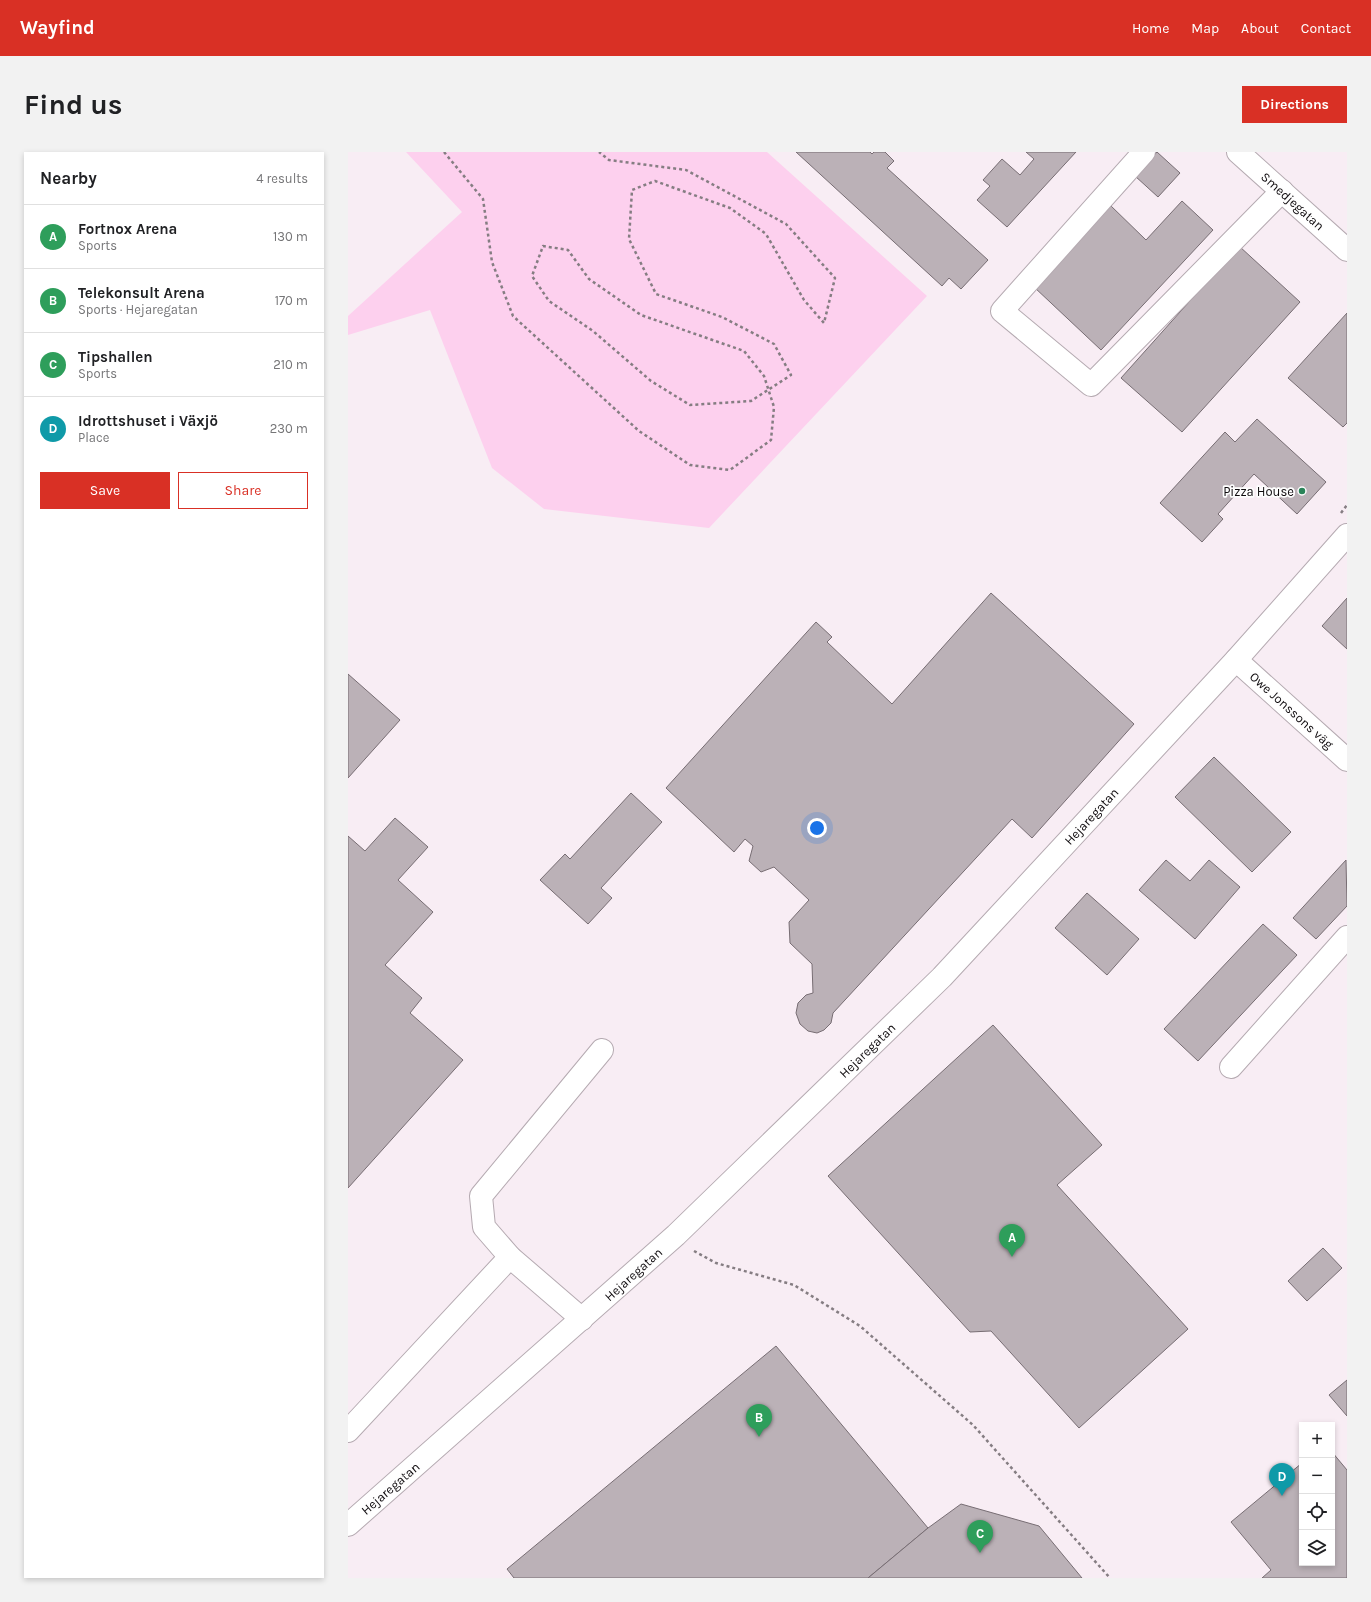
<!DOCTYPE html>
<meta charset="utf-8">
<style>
:root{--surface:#fff;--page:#f2f2f2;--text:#202124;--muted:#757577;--line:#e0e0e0;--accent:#d93025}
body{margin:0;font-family:Karla,sans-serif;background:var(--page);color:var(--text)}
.controls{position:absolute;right:12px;bottom:12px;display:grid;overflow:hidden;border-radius:0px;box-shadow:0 2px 6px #0003}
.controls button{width:36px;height:36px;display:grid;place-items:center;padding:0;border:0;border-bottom:1px solid var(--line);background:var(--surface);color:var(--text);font:20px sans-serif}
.you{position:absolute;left:469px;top:676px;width:14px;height:14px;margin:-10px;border:3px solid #fff;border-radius:50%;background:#1a73e8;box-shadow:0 0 0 6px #1a73e833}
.badge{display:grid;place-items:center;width:26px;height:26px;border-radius:50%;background:var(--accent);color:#fff;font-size:13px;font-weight:700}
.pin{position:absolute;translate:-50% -33px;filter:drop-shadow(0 1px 2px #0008)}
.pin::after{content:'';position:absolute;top:21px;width:14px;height:12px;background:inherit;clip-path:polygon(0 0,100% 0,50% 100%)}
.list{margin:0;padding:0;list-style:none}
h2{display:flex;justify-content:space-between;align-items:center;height:52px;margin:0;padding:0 16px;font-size:17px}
h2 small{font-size:13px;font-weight:400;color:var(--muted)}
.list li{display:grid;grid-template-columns:26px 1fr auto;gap:12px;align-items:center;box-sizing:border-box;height:64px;padding:0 16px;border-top:1px solid var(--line)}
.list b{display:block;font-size:15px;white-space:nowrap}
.list p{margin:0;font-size:13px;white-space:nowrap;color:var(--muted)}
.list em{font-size:13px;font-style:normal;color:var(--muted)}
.actions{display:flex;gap:8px;padding:12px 16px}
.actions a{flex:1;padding:9px 0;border:1px solid var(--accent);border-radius:0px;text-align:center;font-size:14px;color:var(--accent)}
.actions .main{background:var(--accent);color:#fff}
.icon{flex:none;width:22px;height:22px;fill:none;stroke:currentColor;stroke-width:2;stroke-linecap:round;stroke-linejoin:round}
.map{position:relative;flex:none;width:999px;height:1426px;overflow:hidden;border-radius:0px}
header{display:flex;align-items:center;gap:24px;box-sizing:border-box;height:56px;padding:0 20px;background:var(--accent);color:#fff}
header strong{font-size:19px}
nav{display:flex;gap:22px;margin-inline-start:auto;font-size:14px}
.intro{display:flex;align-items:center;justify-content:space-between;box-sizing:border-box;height:96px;padding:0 24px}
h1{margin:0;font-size:28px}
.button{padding:10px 18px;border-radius:0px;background:var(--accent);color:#fff;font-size:14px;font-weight:700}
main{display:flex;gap:24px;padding:0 24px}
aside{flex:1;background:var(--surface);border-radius:0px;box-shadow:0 2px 6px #0003}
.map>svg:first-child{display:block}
</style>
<header>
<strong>Wayfind</strong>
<nav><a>Home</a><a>Map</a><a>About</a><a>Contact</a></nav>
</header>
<div class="intro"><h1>Find us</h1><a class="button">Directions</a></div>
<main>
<aside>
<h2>Nearby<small>4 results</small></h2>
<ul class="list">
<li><span class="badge" style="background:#2e9e5b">A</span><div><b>Fortnox Arena</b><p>Sports</p></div><em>130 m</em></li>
<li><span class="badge" style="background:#2e9e5b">B</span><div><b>Telekonsult Arena</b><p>Sports · Hejaregatan</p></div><em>170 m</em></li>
<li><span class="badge" style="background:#2e9e5b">C</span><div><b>Tipshallen</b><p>Sports</p></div><em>210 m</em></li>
<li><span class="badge" style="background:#0f9aa8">D</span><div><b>Idrottshuset i Växjö</b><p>Place</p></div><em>230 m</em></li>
</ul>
<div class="actions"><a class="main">Save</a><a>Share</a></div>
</aside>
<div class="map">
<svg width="999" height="1426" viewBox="0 0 999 1426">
<rect width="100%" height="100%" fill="#f8edf4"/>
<path fill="#fdd0ee" d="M58,0H419L579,144L361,376L196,357L144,316L82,158L0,183V164L114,60Z"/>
<g fill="#bbb1b7" stroke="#776d73">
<path d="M448,0H522L524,2L526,0H537L546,9L539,16L640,108L613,137L601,126L594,134Z"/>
<path d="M678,0H728L659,75L629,48L642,34L635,28L654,7L672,23L686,7Z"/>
<path d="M809,0L832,21L810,45L787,24Z"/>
<path d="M834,49L865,78L753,198L686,135L762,53L798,88Z"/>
<path d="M891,94L952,150L834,280L773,226Z"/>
<path d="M999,161V271L995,275L940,226Z"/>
<path d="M909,267L978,330L949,362L906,322L870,362L875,367L854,390L812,351L877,280L887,290Z"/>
<path d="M643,441L786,572L684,686L664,667L485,861L483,871L476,878L469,881L460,879L452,872L448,861L450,851L458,843L465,841L464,812L442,791L441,770L461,748L426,715L413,720L401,709L405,694L397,687L386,700L318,636L468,470L484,485L479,490L544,552Z"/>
<path d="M999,446V497L974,474Z"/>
<path d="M0,522L52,568L0,626Z"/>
<path d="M866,605L943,680L904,720L827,645Z"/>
<path d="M283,641L314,670L253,736L264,746L240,772L192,728L217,702L222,707Z"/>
<path d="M47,666L80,695L50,728L85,760L37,813L74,846L62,861L115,908L0,1036V684L17,699Z"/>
<path d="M818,708L842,729L861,708L892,735L847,787L791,738Z"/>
<path d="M998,708L999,754L968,787L945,766Z"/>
<path d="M739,741L791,787L759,823L707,776Z"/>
<path d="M915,772L949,803L850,909L816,877Z"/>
<path d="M645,873L754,993L709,1033L840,1177L731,1276L643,1179L622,1180L480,1024Z"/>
<path d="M975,1096L994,1116L959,1149L940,1129Z"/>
<path d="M428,1194L580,1376L520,1426H166L159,1417Z"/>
<path d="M999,1228V1264L981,1243Z"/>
<path d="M984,1300L999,1318V1426H914L923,1418L883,1370L954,1311V1411H984Z"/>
<path d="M613,1352L691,1374L734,1426H520L580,1376Z"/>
</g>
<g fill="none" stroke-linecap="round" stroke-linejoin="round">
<defs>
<g id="minor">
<path d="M796,0L654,159L743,233L934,39"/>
<path d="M890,0L999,98"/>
<path d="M888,508L999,608"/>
<path d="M883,915L999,785"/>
<path d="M234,1167L162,1105L136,1075L133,1044L254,898"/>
<path d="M0,1279L162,1105"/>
<path d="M0,1373L328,1083L594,825L888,508L999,383"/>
</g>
</defs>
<use href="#minor" stroke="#b5aab1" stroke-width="24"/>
<g stroke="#857d82" stroke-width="2.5" stroke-dasharray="3 3" stroke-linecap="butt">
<path d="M96,0L135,47L144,110L165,164L291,279L342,313L382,318L423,288L426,255L416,224L396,199L293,163L241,127L220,98L195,94L184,124L201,149L245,179L303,229L342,253L403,249L443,223L426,192L374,165L308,142L281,87L284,38L307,29L382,56L418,82L456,148L476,171L487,126L438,72L338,18L261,8L251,0"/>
<path d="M993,361L999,353"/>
<path d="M346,1099L368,1111L446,1133L512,1174L625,1273L762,1426"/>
</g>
<use href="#minor" stroke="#fff" stroke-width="22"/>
</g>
<circle fill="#2a8459" stroke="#fefefe" stroke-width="1.5" cx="954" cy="339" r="4"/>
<g text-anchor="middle" stroke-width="3.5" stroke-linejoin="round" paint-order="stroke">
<g font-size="13" fill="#0e0a0d" stroke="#fefefe">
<text transform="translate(945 49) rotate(42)" y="5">Smedjegatan</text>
<text transform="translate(944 558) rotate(42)" y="5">Owe Jonssons väg</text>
<text transform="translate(743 664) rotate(-47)" y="5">Hejaregatan</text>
<text transform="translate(519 898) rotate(-44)" y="5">Hejaregatan</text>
<text transform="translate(285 1122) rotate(-42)" y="5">Hejaregatan</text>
<text transform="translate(42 1336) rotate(-41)" y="5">Hejaregatan</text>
</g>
<g font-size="13" fill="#0e0a0d" stroke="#fefefe" text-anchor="end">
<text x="946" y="344">Pizza House</text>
</g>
</g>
</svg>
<div class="controls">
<button>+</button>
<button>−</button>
<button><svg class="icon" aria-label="locate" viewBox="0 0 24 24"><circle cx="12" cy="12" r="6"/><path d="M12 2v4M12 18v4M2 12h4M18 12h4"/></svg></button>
<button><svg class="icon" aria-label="layers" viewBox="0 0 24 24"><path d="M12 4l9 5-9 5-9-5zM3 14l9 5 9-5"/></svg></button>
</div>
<div class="you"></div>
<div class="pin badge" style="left:664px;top:1105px;background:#2e9e5b">A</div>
<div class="pin badge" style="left:411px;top:1285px;background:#2e9e5b">B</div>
<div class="pin badge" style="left:632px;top:1401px;background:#2e9e5b">C</div>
<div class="pin badge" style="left:934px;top:1344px;background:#0f9aa8">D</div>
</div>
</main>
